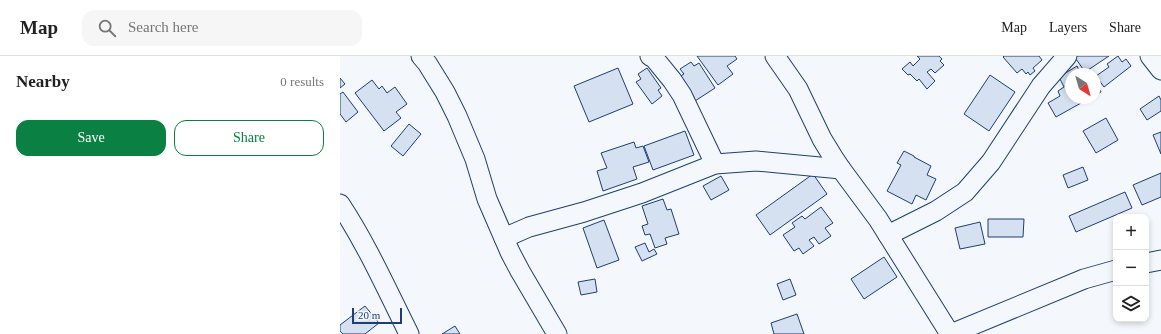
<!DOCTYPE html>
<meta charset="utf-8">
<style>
:root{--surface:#fff;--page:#f6f6f6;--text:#222;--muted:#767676;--line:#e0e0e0;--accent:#0b8043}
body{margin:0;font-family:Georgia,serif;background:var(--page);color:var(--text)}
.controls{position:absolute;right:12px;bottom:12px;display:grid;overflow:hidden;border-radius:8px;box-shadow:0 2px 6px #0003}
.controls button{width:36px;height:36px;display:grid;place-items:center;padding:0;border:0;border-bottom:1px solid var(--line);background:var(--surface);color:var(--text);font:20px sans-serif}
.compass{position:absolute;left:725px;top:12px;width:36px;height:36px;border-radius:50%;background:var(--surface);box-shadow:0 2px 6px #0003;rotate:143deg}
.scale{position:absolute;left:12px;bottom:10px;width:50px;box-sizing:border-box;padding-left:4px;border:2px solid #1d3f73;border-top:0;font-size:11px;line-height:14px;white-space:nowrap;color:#1d3f73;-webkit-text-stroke:3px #f4f7fb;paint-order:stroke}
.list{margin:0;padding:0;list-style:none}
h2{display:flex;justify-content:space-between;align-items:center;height:52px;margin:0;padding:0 16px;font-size:17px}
h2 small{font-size:13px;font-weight:400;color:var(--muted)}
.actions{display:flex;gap:8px;padding:12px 16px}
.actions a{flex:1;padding:9px 0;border:1px solid var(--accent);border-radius:12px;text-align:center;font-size:14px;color:var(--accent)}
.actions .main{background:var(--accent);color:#fff}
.icon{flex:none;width:22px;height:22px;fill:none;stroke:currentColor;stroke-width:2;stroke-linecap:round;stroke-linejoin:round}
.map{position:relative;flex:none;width:821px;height:278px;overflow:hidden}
header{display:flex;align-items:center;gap:24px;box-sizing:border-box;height:56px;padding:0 20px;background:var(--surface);border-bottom:1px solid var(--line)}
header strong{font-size:19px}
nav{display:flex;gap:22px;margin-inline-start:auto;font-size:14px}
.search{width:280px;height:36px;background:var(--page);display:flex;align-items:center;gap:10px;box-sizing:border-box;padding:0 14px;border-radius:12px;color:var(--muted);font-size:15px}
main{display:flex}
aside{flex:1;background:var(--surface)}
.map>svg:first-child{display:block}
</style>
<header>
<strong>Map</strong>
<div class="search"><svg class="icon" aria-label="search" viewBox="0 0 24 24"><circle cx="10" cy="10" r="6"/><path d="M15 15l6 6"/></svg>Search here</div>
<nav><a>Map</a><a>Layers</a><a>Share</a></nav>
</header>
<main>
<aside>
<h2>Nearby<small>0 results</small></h2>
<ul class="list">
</ul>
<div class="actions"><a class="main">Save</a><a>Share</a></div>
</aside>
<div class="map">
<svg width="821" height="278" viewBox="0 0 821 278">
<rect width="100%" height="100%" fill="#f4f7fb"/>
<g fill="#d5e0f0" stroke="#1d3f73">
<path d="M357,0H395L397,3L387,10L393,18L378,29Z"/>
<path d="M577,0H599L602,3L600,5L604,9L595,17L591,13L587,16L595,25L587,33L579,23L577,25L570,18L568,19L562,13L570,6L573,10L580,3Z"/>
<path d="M664,0H699L702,4L693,12L695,15L690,19L688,16L686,18L682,13L677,17L663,1Z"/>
<path d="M734,0H769L745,16Z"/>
<path d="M778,0L782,6L786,3L791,10L764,31L756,20L769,11L767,8Z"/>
<path d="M351,6L354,10L359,7L375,32L355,45L339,21L344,18L340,13Z"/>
<path d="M737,10L741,18H731V42H750L716,61L708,47L720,40L718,35L724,31L719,21Z"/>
<path d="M278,12L293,48L249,66L234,30Z"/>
<path d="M307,12L321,32L318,34L322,40L312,48L296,26L301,23L298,18Z"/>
<path d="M650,19L675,36L649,75L624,58Z"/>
<path d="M0,22L5,28L0,32Z"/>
<path d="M32,24L39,33L42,30L47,37L55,31L67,48L56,56L61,62L44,75L15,37Z"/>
<path d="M755,24L761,36L755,39Z"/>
<path d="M3,36L18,56L6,66L0,58V38Z"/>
<path d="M819,40L821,44V55L807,64L800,53Z"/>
<path d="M766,62L778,84L756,97L743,75Z"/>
<path d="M69,68L81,78L63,100L51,90Z"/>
<path d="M345,75L354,99L313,114L304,90Z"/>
<path d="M821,76V98L813,79Z"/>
<path d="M294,86L296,92L303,90L309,106L293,111L297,123L263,135L257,115L267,112L261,97Z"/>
<path d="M564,95L574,100V101L591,110L587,119L596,123L586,144L576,139L572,148L547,135L561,109L557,107Z"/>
<path d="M743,111L748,124L728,132L723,119Z"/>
<path d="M821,117V141L802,149L793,129Z"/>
<path d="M473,118L487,138L430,179L416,159Z"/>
<path d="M381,120L389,134L371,144L363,130Z"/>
<path d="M785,136L792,152L736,176L729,160Z"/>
<path d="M323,143L327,154L331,153L339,178L325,182L327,188L315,192L310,178L305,179L302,170L308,168L302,150Z"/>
<path d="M481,151L493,167L485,172L491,180L479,188L474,181L469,184L474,190L463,198L459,192L454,195L443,179L455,171L452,167L462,160L465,163Z"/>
<path d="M648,163H684L683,181H648Z"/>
<path d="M264,164L279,204L257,212L243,172Z"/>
<path d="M640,166L645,188L620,193L615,172Z"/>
<path d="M305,187L309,196L314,193L317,198L302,205L295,191Z"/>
<path d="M544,201L557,221L524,243L511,223Z"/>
<path d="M255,223L257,236L241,239L238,226Z"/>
<path d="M450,223L456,239L443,244L437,228Z"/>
<path d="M25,250L39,267L25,278H3L0,275V269Z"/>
<path d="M457,258L464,278H434L431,267Z"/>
<path d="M115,270L120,278H102Z"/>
</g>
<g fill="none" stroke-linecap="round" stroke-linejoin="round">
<defs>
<g id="minor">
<path d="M81,0L87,7L105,36L117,60L135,103L147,143L170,196L180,215L217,278"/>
<path d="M310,0L314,2L332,24L342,39L375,108"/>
<path d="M435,0L458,33L482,83L493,101L501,113L538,163L610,278"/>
<path d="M810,0L821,14"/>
<path d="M0,148C27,189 47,234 69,278"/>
<path d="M548,179L596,155L625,136L651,106L701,30L727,0"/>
<path d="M164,182L189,171L244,156L302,137L375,108L416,105L501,113"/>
<path d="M806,207L821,204"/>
<path d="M611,278L744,223L776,214"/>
</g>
</defs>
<use href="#minor" stroke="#1d3f73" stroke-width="21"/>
<use href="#minor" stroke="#f4f7fb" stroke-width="19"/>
</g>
</svg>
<div class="controls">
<button>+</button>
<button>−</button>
<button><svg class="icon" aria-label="layers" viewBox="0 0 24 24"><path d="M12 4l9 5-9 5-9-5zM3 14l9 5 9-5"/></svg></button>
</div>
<svg class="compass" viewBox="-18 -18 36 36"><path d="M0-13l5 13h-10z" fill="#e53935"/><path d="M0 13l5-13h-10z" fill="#767676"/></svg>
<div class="scale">20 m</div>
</div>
</main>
